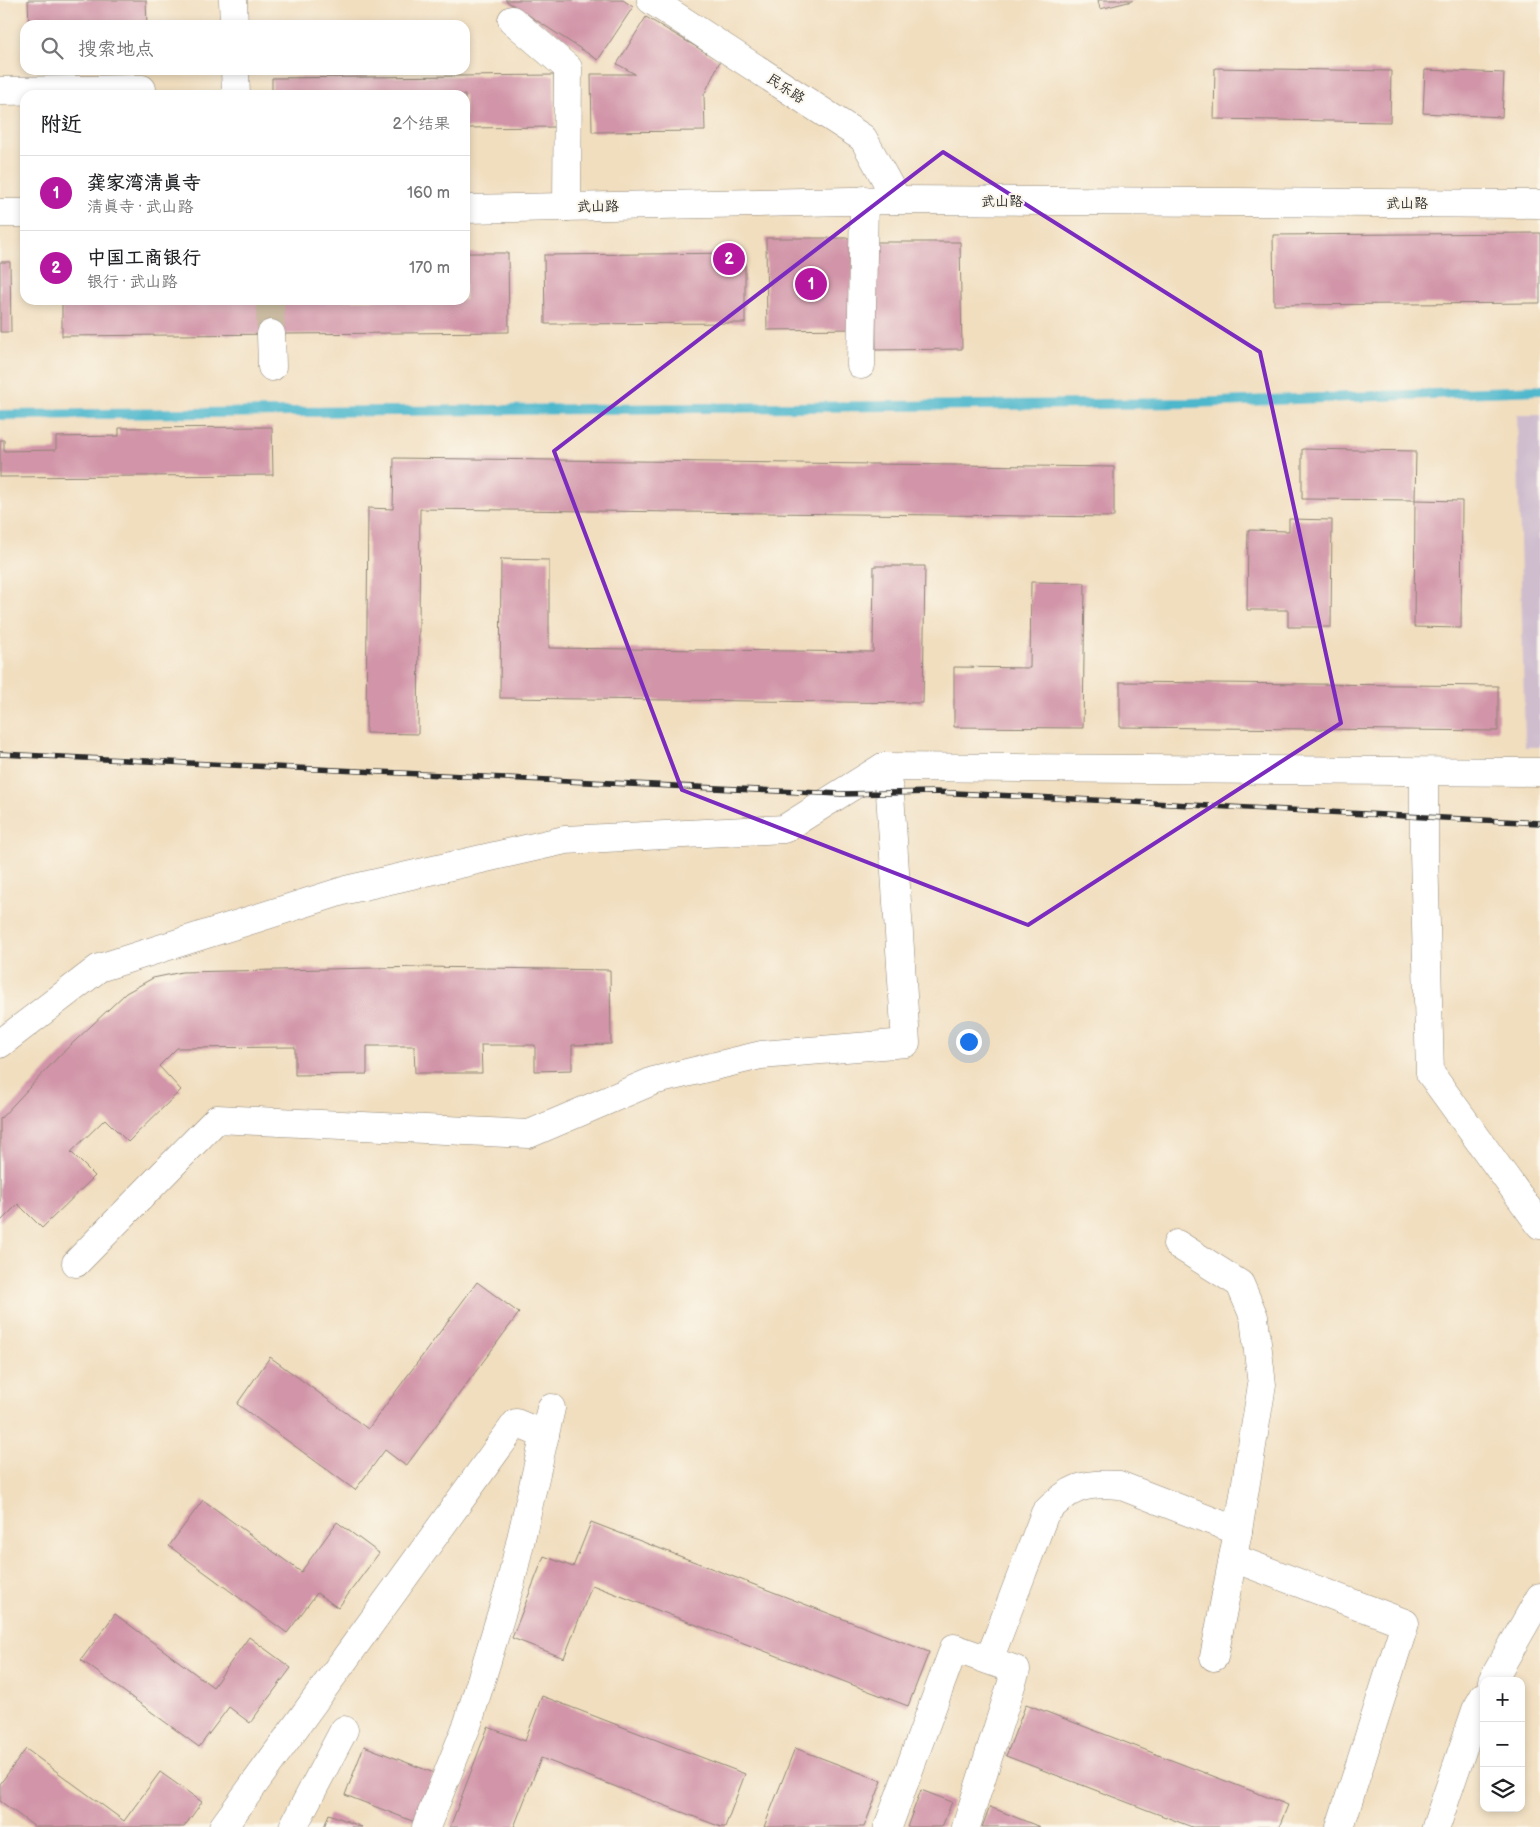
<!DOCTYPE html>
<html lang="zh">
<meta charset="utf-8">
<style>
:root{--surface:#fff;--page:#f6f6f6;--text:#202124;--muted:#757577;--line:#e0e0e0;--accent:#b5179e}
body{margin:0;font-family:"Balsamiq Sans","LXGW WenKai TC",sans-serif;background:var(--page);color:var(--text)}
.controls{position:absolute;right:15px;bottom:15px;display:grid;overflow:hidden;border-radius:10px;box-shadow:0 2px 8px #0003}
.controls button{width:45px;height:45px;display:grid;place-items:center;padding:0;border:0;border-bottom:1px solid var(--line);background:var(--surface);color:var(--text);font:25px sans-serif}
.you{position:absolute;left:968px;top:1041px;width:18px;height:18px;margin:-12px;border:4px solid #fff;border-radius:50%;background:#1a73e8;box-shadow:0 0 0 8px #1a73e833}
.badge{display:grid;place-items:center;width:32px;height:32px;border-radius:50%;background:var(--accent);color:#fff;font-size:16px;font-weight:700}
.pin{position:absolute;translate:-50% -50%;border:2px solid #fff;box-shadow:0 1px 5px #0006}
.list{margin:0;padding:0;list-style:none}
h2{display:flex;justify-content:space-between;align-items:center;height:65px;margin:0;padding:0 20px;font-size:21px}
h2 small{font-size:16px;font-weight:400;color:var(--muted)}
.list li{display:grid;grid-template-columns:32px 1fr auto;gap:15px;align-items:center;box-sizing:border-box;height:75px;padding:0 20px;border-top:1px solid var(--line)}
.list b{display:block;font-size:19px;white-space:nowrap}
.list p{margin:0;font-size:16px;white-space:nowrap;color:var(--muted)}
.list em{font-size:16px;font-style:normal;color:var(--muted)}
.icon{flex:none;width:28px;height:28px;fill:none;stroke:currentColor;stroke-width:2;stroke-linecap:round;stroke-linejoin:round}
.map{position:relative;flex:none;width:1540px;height:1827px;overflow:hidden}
.search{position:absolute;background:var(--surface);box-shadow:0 2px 8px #0003;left:20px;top:20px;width:450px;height:55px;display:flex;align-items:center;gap:12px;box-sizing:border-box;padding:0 18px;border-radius:15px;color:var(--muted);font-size:19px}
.panel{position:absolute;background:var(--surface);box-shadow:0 2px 8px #0003;left:20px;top:90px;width:450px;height:215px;border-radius:15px}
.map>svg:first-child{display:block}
</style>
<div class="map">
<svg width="1540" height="1827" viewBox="0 0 1540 1827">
<rect width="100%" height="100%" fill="#fbf7ec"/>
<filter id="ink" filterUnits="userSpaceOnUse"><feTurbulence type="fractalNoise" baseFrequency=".02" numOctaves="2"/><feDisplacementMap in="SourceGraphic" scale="10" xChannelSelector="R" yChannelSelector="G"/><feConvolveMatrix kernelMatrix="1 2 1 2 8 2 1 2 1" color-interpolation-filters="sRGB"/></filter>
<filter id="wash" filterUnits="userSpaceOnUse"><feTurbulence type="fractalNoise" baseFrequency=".0096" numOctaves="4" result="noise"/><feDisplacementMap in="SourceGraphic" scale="20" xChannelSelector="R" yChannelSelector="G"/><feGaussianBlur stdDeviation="1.12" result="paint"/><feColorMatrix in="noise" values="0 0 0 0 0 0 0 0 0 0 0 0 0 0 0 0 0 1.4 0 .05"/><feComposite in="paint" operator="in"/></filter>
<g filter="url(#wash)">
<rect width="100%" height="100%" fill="#f1debf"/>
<path fill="#cfbdce" d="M1517,415H1540V747H1525Z"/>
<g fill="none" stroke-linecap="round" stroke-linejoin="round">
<path stroke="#4eb7cc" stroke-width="10" d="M0,415L1192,403L1540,390"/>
</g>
<g id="blocks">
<g fill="#d194a8">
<path d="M28,0H146L147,25H29Z"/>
<path d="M505,0H623L633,7L598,60Z"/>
<path d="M1098,0H1132V1L1100,9Z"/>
<path d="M646,17L720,61L704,95L705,131L592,132L591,74H635L617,64Z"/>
<path d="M1215,68L1391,71L1390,122L1214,119Z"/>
<path d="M1425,70L1504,73L1502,117L1423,113Z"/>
<path d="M554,75L555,127L465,128V95H272V78Z"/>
<path d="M1540,233V303L1274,305L1273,235Z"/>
<path d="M766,238H854L855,329L767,330Z"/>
<path d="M875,242H960L962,349L876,350Z"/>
<path d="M465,253H508L509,332L62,336V300H465Z"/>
<path d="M745,253V323L545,324L544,255Z"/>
<path d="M0,262H10L11,332H0Z"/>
<path d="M272,427L273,475L0,477V440H4V451L56,450V437L119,436V428Z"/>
<path d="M1302,449L1416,451L1415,500L1302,499Z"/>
<path d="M394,458L1114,467V517L420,509L418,734L366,733L368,508L393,509Z"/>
<path d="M1415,500L1462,501L1461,628L1414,627Z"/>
<path d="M1289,519L1332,520L1331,627H1288V610H1247L1248,530L1289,531Z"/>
<path d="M501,559L549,560V648L873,652L874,566H925L923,703L500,698Z"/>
<path d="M1031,582L1085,583L1083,728L954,727V667L1030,668Z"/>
<path d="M1120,682L1498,686V731L1120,727Z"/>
<path d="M423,967L610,970L611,1044L572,1045V1070L535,1071V1045H481L482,1073H415L414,1046H367V1074L295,1075V1047L177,1048L159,1066L181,1090L128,1142L105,1119L71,1152L95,1176L42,1228L18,1204L1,1221L0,1219V1119L59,1056L126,993L153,978L182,972Z"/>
<path d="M477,1282L519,1313L406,1466L385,1450L355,1490L237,1404L270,1357L368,1429Z"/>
<path d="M203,1500L301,1572L337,1522L379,1553L338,1608L317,1593L287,1633L169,1546Z"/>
<path d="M591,1522L929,1652L908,1706L592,1585L564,1658L512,1638L544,1556L573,1567Z"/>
<path d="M115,1614L213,1687L249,1637L291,1668L250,1723L229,1707L199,1747L81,1660Z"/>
<path d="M542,1696L745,1774L725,1827H721L541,1758L514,1827H450L488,1727L525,1741Z"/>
<path d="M1026,1704L1288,1805L1279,1827H1192L1006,1756Z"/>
<path d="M364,1746L434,1773L415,1822L345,1795Z"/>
<path d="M795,1748L882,1781L864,1827H764Z"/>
<path d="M26,1749L124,1821L160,1772L202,1802L184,1827H35L0,1801V1784Z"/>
<path d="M921,1790L952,1802L942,1827H907Z"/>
<path d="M990,1807L1040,1827H982Z"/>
<path d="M329,1814L362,1827H324Z"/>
</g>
</g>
</g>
<g filter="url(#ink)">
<use href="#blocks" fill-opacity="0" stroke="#8e8475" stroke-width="1"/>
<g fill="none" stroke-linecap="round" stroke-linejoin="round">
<path stroke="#c9baa1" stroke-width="28" stroke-dasharray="28 14" stroke-linecap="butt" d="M270,300L271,334"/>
<defs>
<g id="minor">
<path d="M233,0L234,25"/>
<path d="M651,0L863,138L897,200"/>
<path d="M512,20L568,68L567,207"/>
<path d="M235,70L236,95"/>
<path d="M0,91L142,89"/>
<path d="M271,334L272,367"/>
<path d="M861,365L864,200"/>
<path d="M1424,772V852L1430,1073L1540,1225"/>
<path d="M0,1044L99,968L346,890L565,840L784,829L883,767L1540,772"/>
<path d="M1177,1244L1240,1284L1254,1317L1262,1385L1238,1531L1214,1657"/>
<path d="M76,1263L217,1119L529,1134L653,1081L761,1055L906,1043L890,793L883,767"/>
<path d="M1233,1558L1405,1623L1340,1827"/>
<path d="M989,1660L1045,1513C1069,1488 1084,1482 1119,1485L1238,1531"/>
<path d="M1492,1681L1540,1597"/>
<path d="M223,1827L516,1423L545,1435"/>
<path d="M293,1827L344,1730"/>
<path d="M426,1827L468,1723L511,1582L551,1408"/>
<path d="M888,1827L954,1648L1016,1670L966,1827"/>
<path d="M1436,1827L1476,1710L1484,1696"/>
</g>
<g id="major">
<path d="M465,209L897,200L1540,204"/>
<path d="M0,213H25"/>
</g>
</defs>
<use href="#minor" stroke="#8e8475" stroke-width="29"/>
<use href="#major" stroke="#8e8475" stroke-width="29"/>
<use href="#minor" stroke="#fff" stroke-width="28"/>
<use href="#major" stroke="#fff" stroke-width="28"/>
<defs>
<path id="rail" d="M0,754L841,794L935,792L1540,823"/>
</defs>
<use href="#rail" stroke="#2b2b2b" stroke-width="5.5"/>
<use href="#rail" stroke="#fbf7ec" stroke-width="4" stroke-dasharray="11" stroke-linecap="butt"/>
</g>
</g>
<path fill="none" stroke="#7b2cbf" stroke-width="4" stroke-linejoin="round" d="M943,152L1260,352L1341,723L1028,925L682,790L554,451Z"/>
<g text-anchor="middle" stroke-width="4" stroke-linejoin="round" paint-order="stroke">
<g font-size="14" fill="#2b2b2b" stroke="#fbf7ec">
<text transform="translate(786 88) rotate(33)" y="5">民乐路</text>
<text x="1002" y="206">武山路</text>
<text x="1407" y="208">武山路</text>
<text transform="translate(598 206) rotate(-1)" y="5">武山路</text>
</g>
</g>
</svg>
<div class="controls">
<button>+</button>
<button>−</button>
<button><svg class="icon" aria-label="layers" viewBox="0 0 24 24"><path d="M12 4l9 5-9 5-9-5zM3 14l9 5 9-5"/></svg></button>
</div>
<div class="you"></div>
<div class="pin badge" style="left:811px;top:284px">1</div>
<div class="pin badge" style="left:729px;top:259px">2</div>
<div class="search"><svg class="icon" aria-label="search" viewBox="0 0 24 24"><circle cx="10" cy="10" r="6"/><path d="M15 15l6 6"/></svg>搜索地点</div>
<section class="panel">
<h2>附近<small>2个结果</small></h2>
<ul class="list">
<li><span class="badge">1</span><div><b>龚家湾清真寺</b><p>清真寺 · 武山路</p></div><em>160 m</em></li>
<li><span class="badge">2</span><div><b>中国工商银行</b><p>银行 · 武山路</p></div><em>170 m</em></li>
</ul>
</section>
</div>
